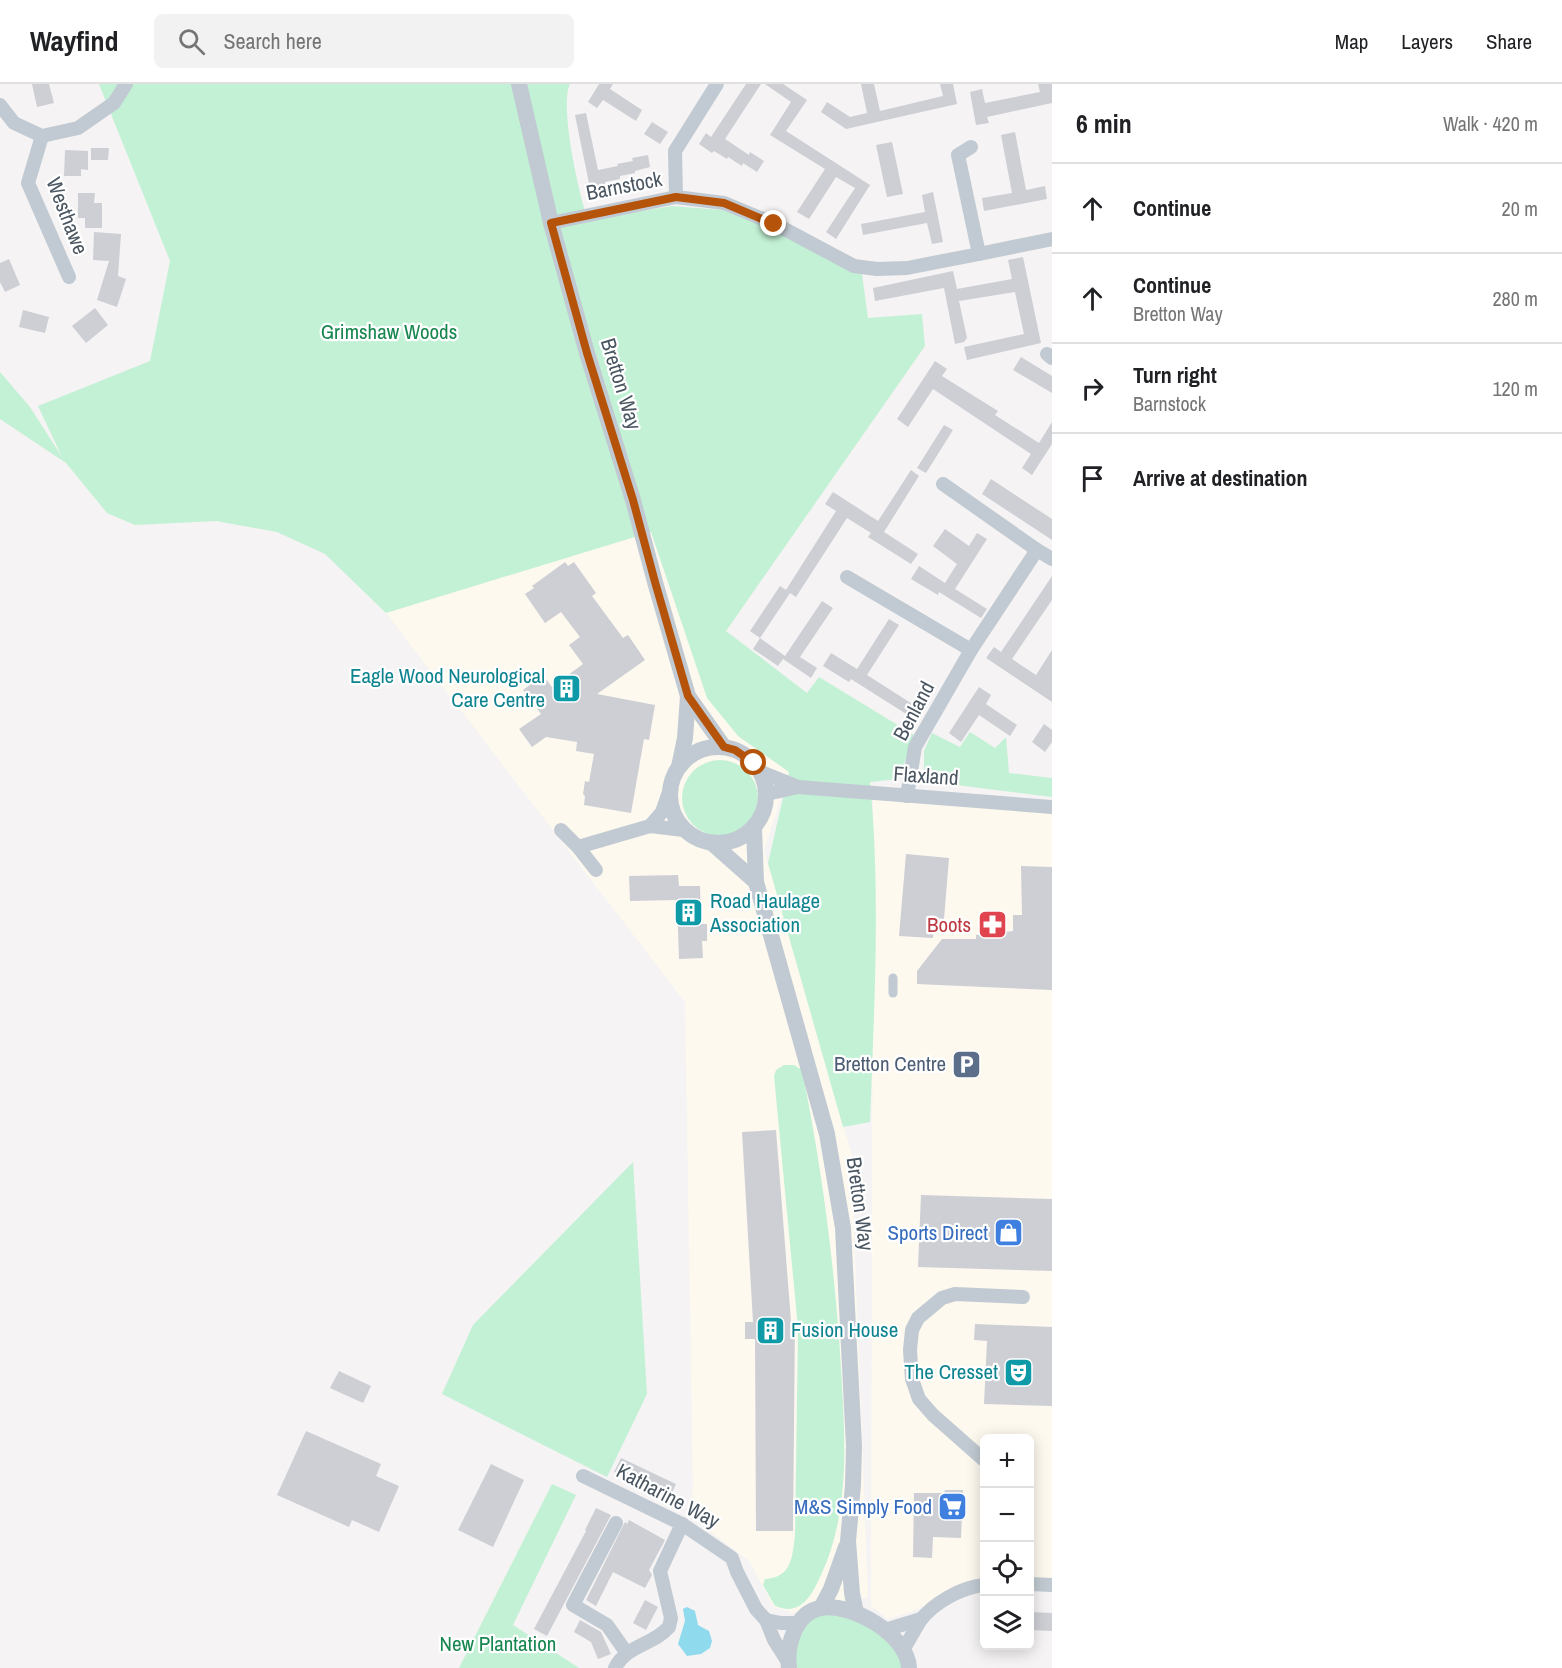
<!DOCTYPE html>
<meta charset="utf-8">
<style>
:root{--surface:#fff;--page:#f2f2f2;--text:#202124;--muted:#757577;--line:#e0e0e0}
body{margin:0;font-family:"Archivo Narrow",sans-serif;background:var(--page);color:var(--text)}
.controls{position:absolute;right:18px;bottom:18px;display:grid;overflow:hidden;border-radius:9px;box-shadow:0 3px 15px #0003}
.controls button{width:54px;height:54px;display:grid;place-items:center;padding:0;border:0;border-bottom:2px solid var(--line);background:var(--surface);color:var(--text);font:30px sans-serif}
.stop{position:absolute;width:18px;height:18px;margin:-14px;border:4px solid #b45309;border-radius:50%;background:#fff}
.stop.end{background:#b45309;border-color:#fff;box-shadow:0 2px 6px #0008}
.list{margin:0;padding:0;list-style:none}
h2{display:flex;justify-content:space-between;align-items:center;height:78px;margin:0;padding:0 24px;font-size:26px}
h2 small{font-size:20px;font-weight:400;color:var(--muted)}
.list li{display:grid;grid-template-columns:39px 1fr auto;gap:18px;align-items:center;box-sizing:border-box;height:90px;padding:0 24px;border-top:2px solid var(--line)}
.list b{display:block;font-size:22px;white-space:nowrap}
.list p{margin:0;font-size:20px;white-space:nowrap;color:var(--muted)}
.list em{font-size:20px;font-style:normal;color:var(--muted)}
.icon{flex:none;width:33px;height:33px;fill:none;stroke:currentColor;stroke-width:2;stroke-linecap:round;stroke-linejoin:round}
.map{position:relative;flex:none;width:1052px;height:1584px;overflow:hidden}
header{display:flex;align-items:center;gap:36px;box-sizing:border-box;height:84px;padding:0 30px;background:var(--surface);border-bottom:2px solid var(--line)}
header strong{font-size:28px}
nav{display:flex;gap:33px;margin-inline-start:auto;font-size:21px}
.search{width:420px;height:54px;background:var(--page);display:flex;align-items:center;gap:15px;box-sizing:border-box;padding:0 21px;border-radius:9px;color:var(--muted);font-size:22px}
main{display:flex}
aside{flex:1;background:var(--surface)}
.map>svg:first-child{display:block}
</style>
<header>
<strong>Wayfind</strong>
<div class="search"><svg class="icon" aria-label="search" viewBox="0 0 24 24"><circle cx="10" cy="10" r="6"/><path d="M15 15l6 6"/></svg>Search here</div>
<nav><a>Map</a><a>Layers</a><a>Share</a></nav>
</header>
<main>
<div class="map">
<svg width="1052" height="1584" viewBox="0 0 1052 1584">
<rect width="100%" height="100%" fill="#f5f3f3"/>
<g fill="#fdf9ef">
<path d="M651,448L738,652L789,688L764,767L851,1068L868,1513L794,1529L774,1523L749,1477L689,1431L693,1406L685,918L386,529Z"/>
<path d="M873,712L1052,726V1497H1030V1354H984V1496H980L911,1528L887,1535L871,1521Z"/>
</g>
<g fill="#c3f1d5">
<path d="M99,0H570C559,21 579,112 588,136L672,122L723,126L773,145L862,190L868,234L922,230L925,262L726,547L807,609L819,593L914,651L899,695L870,698C881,810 874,926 870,1038L843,1043L768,779L789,688L738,652L707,614L651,448L386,529L325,470L277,448L216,437L135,441L107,429L66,379L0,335V288L30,323L62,373L38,322L150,277L170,177Z"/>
<path d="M970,648L995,664L1006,653L1009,689L1052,694V713L932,698L924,691V667L932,649L960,663Z"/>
<circle cx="720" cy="714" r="38"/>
<path d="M784,981H794L802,986C822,1084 835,1184 841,1284C845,1353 851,1427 821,1491C815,1504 806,1525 788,1525C784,1525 779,1523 775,1522L763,1501L765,1495C792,1493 792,1474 795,1451L798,1244L774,992L776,986Z"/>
<path d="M633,1078L647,1310L607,1393L442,1310L473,1241Z"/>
<path d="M552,1400L576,1411L513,1541L579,1584H459Z"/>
<path d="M813,1527L873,1539L909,1584H789L788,1578Z"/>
</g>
<path fill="#90daee" d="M687,1523L695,1527L698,1541L709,1547L712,1557L710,1564L701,1570L687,1572L678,1560L685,1537L683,1525Z"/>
<g fill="#cdcfd5">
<path d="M32,0H49L54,19L37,23Z"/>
<path d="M599,0H613L610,5L642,26L636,37L603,16L597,24L588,18Z"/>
<path d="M746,0H761L725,55L749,71L750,68L764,77L757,88L743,79L742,82L728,73L727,75L714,67L712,69L699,60L706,49L711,53Z"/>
<path d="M765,0H783L807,16L786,47L870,101L836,155L826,148L855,104L836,93L809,135L797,128L825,85L770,51L791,18Z"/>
<path d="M861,0H874L880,27L943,12L940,0H953L957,20L846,45L821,28L827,18L850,33L867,29Z"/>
<path d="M1038,0H1052V19L987,33L989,39L976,41L970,8L982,5L985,19L1040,8Z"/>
<path d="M586,29L598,86L618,82L617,80L633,77L632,74L648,71L650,83L635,87V89L620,92V95L605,98V101L590,104L575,31Z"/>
<path d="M652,38L668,48L660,60L644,50Z"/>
<path d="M1015,48L1026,106L1045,102L1047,115L984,127L982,114L1012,109L1001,51Z"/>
<path d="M892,58L903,110L887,113L876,61Z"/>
<path d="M91,64H109L108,76H91Z"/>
<path d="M65,66L88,67V86L81,85V92H64Z"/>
<path d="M933,108L943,158L932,160L927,139L863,151L861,140L925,128L922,111Z"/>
<path d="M78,109H95L94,119H102V144H85V134H78Z"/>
<path d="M94,148L121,150L118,192L126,195L117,223L97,216L109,177L93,176Z"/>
<path d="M1023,173L1041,259L967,276L964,263L1024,250L1015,208L959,217L967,254L964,258L955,260L944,204L875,217L873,204L953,187L957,205L1012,195L1008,176Z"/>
<path d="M9,175L20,201L5,208L0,198V179Z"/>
<path d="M95,224L108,241L86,259L72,242Z"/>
<path d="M23,226L49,233L45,249L19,243Z"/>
<path d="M1021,273L1052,292V309L1013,286Z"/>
<path d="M935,277L947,285L942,292L998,327L995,331L1039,359L1052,338V360L1032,391L1022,384L1031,370L933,305L908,343L897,335Z"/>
<path d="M944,341L953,346L926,389L917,384Z"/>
<path d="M911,386L919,392L884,448L918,470L911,480L868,453L871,449L847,434L796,513L790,509L760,554L750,547L780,502L786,506L836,427L825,420L833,408L878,437Z"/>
<path d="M991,395L1052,435V456L982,410Z"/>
<path d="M945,445L969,462L977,449L987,455L955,505L987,525L981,534L939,508L938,511L911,495L919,482L945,499L957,480L933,462Z"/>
<path d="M565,478L568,482L574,478L596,509L592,512L623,554L628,551L645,576L597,610L655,621L649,656L644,655L631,729L584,721L585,712L583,710L585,697L589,698L594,670L576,667L577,658L546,653L532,663L519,645L541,630L523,606L543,591L552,603L583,580L569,561L580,553L561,528L545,539L525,510L534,504L532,502Z"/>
<path d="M1052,492V516L1012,575L1036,591L1052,566V618L986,574L994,563L1001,568Z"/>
<path d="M822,517L833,524L800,573L817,584L811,594L783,575L778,582L753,565L760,554L785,572Z"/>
<path d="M889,535L899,541L867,591L917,623L911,633L851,595L849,598L823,582L831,569L857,585Z"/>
<path d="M979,603L991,611L986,620L1017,641L1010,652L979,631L961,658L949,649Z"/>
<path d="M1044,640L1052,646V658L1045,668L1032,658Z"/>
<path d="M906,770L949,774L944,835L934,834L933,854L899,852Z"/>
<path d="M1021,782L1052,783V906L917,900V887L942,855H976V851L1013,847V831H1022Z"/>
<path d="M678,791L679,802H700L701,840H707V857H702L703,874L679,875L677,816L630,817L629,792Z"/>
<path d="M776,1046L791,1237H795L793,1447H756L755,1255H745V1238H753L742,1048Z"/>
<path d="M921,1111L1052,1115V1187L918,1183Z"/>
<path d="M975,1240L1052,1243V1322L984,1320L987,1257L974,1256Z"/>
<path d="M339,1287L371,1302L363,1319L330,1304Z"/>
<path d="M306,1347L381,1380L376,1392L399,1402L379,1448L352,1436L349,1443L277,1411Z"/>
<path d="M621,1374L676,1400L670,1413L614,1388Z"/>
<path d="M491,1380L524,1396L493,1463L458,1446Z"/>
<path d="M945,1406H963L961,1454L933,1453L932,1474L913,1473L914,1409H944Z"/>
<path d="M596,1424L611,1431L547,1552L534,1545L586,1447L585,1446Z"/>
<path d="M629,1436L665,1456L649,1486L652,1491L645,1504L613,1488L596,1522L586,1516L625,1438L627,1440Z"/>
<path d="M645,1516L658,1523L646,1546L633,1539Z"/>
<path d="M1030,1528L1052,1529V1547L1030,1546Z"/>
<path d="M580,1536L601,1548L611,1570L598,1575L591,1558L574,1548Z"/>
</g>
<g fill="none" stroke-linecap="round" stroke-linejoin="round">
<path stroke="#c1cad2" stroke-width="9" d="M893,894V909"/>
<g stroke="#c1cad2" stroke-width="14">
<path d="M0,21L14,39L42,52L78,44L114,19L126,0"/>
<path d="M42,52L28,99L69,193"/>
<path d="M676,113L675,67L717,0"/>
<path d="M551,139L676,113L724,119L775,140L854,182L877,185L907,184L979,170L958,71L971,63"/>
<path d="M979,170L1052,155"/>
<path d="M1047,270L1052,274"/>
<path d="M943,400L1037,466"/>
<path d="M847,493L971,566"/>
<path d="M761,688L798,703L1052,723"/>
<path d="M767,710L798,703"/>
<path d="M907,712L915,663L971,566L1037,466L1052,475"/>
<path d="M650,742L662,728L670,705"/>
<path d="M561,746L578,763L596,786"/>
<path d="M578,763L650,742L684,746"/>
<path d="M984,1376L933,1331L919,1315L912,1295L910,1266L912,1246L918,1234L942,1214L955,1210L1023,1213"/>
<path d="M583,1392L682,1440L732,1474L737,1488L756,1525L766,1536L774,1556L788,1578"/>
<path d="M616,1439L573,1521L607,1541L626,1568"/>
<path d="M1030,1500L1052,1501"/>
<path d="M766,1536L781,1539H799"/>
<path d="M885,1546L921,1535"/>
<path d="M903,1566C909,1557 914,1546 920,1537C933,1519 962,1503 984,1501"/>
<path d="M615,1584C626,1561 652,1562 669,1543L671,1534L660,1487L682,1440"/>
</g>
<g stroke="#c1cad2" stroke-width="16">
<path d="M519,0L551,139L587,269L633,416L655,498L688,612L724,663"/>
<circle cx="718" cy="711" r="48"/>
<path d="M679,683L685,654L688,612"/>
<path d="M754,744L756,798L827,1050L843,1144L854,1362L853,1401L848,1457L852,1509L856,1529"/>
<path d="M712,759L756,798"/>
<path d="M821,1524L831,1505L846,1463"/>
<path d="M789,1584C786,1563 795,1528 821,1524C851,1518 908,1551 909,1584"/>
</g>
</g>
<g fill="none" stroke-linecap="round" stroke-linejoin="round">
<path stroke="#b45309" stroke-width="8" d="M754,679L735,666L724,663L688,612L655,498L633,416L587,269L551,139L676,113L724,119L774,140"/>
</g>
<defs>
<symbol id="building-square" viewBox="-11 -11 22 22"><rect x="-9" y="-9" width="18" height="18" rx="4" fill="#0f9aa8" stroke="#fff"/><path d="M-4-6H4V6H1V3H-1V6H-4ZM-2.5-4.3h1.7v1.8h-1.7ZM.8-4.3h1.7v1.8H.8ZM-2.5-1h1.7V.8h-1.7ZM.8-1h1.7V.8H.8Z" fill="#fff"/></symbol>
<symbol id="pharmacy-square" viewBox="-11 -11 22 22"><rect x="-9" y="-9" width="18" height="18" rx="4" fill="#e0444e" stroke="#fff"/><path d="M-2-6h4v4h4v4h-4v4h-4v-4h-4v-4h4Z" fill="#fff"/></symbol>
<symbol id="parking-square" viewBox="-11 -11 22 22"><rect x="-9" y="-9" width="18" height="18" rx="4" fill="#5c6f8a" stroke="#fff"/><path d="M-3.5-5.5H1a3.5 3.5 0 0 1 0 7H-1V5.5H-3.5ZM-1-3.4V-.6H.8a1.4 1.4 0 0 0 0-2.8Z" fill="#fff"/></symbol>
<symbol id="shop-square" viewBox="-11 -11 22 22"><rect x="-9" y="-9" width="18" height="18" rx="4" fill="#3f7fe0" stroke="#fff"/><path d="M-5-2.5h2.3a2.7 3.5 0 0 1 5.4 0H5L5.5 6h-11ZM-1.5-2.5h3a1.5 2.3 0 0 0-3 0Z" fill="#fff"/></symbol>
<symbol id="theatre-square" viewBox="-11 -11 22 22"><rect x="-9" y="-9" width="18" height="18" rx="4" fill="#0f9aa8" stroke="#fff"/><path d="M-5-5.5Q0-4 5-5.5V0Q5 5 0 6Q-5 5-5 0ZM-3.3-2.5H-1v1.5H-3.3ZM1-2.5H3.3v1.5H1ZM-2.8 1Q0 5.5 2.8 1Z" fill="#fff"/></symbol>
<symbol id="supermarket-square" viewBox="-11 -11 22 22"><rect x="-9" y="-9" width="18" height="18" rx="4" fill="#3f7fe0" stroke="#fff"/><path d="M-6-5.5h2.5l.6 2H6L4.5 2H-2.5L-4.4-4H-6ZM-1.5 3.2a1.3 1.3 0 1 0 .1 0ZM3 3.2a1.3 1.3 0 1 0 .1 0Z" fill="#fff"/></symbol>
</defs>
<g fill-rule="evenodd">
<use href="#building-square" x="550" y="588" width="33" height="33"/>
<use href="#building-square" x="672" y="812" width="33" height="33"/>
<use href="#pharmacy-square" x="976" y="824" width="33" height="33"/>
<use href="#parking-square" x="950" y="964" width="33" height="33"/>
<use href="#shop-square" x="992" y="1132" width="33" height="33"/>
<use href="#building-square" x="754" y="1230" width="33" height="33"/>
<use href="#theatre-square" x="1002" y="1272" width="33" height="33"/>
<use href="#supermarket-square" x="936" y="1406" width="33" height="33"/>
</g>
<g text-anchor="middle" stroke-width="4.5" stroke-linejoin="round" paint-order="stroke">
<g font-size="21" fill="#4a5661" stroke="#fff">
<text transform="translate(624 102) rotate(-11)" y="7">Barnstock</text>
<text transform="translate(67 132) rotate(69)" y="7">Westhawe</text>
<text transform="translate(621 300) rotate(73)" y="7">Bretton Way</text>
<text transform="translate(914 627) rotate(-62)" y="7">Benland</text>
<text transform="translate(926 692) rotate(4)" y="7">Flaxland</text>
<text transform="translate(860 1120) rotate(82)" y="7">Bretton Way</text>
<text transform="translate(668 1412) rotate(28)" y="7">Katharine Way</text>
</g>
<g font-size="21" fill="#17864f" stroke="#fff">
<text x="389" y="255">Grimshaw Woods</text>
<text x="498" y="1567">New Plantation</text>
</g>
<g font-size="21" fill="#0d838f" stroke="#fff" text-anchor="end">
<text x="545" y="599">Eagle Wood Neurological<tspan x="545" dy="24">Care Centre</tspan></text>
<text x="710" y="824" text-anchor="start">Road Haulage<tspan x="710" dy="24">Association</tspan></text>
<text x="791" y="1253" text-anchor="start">Fusion House</text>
<text x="998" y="1295">The Cresset</text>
</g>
<g font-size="21" fill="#be3a42" stroke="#fff" text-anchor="end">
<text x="971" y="848">Boots</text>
</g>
<g font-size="21" fill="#4e5e75" stroke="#fff" text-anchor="end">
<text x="946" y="987">Bretton Centre</text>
</g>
<g font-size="21" fill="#366cbe" stroke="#fff" text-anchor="end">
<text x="988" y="1156">Sports Direct</text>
<text x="932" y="1430">M&amp;S Simply Food</text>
</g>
</g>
</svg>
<div class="controls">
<button>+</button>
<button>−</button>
<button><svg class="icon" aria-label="locate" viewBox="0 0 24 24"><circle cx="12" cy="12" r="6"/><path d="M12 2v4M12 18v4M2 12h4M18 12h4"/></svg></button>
<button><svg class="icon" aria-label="layers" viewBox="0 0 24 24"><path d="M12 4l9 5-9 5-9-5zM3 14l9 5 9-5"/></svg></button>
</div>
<div class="stop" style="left:754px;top:679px"></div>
<div class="stop end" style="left:774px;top:140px"></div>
</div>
<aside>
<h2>6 min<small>Walk · 420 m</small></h2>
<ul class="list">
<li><svg class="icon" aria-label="ahead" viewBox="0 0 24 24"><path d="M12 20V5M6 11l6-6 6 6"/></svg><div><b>Continue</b></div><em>20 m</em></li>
<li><svg class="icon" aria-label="ahead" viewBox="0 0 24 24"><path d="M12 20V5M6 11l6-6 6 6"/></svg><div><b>Continue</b><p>Bretton Way</p></div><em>280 m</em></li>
<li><svg class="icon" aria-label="right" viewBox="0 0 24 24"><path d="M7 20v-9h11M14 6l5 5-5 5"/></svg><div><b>Turn right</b><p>Barnstock</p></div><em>120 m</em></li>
<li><svg class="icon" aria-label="arrive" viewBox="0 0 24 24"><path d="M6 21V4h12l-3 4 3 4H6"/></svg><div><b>Arrive at destination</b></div></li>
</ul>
</aside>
</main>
